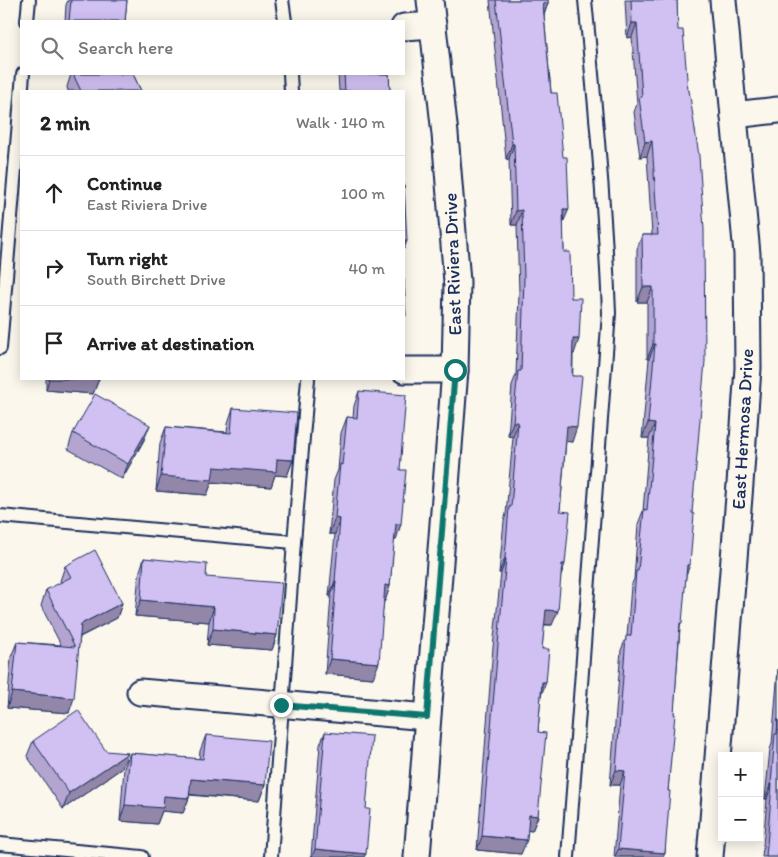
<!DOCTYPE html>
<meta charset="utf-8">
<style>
:root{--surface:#fff;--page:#f6f6f6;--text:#222;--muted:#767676;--line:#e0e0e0}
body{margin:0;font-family:Itim,sans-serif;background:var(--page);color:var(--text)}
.controls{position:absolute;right:15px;bottom:15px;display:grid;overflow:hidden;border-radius:0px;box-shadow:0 2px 12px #0003}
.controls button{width:45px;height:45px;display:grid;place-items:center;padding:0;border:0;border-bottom:1px solid var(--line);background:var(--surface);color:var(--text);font:25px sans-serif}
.stop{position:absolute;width:15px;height:15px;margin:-11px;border:4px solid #0f766e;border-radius:50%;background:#fff}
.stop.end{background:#0f766e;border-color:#fff;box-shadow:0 1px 5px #0008}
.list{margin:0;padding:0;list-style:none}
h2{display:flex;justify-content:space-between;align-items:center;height:65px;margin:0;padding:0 20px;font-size:21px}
h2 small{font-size:16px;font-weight:400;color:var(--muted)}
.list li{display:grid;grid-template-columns:32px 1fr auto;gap:15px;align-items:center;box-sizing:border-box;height:75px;padding:0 20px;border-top:1px solid var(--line)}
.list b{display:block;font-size:19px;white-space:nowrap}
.list p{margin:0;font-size:16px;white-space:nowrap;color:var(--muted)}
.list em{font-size:16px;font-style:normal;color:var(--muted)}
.icon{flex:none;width:28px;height:28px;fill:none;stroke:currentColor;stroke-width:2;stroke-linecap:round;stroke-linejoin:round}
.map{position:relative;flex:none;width:778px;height:857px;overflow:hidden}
.search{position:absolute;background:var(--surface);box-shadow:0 2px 12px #0003;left:20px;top:20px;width:385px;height:55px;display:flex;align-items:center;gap:12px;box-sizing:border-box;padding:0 18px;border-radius:0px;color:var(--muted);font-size:19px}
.panel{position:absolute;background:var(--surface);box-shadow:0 2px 12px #0003;left:20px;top:90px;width:385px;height:290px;border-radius:0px}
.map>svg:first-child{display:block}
</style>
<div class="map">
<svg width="778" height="857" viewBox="0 0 778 857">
<rect width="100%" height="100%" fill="#fbf7ec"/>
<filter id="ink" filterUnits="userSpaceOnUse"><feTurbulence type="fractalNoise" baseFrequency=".02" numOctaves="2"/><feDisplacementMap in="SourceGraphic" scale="10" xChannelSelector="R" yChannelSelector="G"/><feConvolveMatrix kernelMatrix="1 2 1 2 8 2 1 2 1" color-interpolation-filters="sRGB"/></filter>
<g filter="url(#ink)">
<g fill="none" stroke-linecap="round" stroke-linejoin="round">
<defs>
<g id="service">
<path d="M282,0L285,21"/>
<path d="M27,21L29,0"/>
<path d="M290,74L291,91"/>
<path d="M0,348L23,74"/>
<path d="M0,516L294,542"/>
<path d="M0,844L142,857"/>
<path d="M271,857L294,542L308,379"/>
<path d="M568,857L609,313C605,208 595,104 585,0"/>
</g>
<g id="minor">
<path d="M404,27L433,25"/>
<path d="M734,115L778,110"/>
<path d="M404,370H455"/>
<path d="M140,692L427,717"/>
<path d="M417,857L455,370L457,282L445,134L430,0"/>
<path d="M710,857L740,484L748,368L747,254L723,0"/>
</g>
</defs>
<use href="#service" stroke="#1b2f5e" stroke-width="16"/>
<use href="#minor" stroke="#1b2f5e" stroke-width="29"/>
<use href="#service" stroke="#fbf7ec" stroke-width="12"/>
<use href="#minor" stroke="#fbf7ec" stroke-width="25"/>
</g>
<g fill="#b4a5d0" stroke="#1b2f5e">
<path d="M68,0H127L125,21H65L66,5Z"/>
<path d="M490,0H548V3L544,15L563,223L564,252L571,298L574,354H573L572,442L566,441L560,511L561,575L552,625H544L542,649L546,682L541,694L538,732V816L532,831L527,830L521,854L477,850L493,647L501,573H499L504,521L506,514L513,437L508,436L512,385L516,375L519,293L517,225H511L509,159H506Z"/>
<path d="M625,0H677L686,576L680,628L668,791L665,853L663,857H614L620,785H610L621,650L627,636L631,586L634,579L638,524L643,511L649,438H642L649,359H647V302H637V249L642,235H652L647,156L640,157L634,112L637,104L632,37L627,38Z"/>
<path d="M71,74H133L141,91H68L67,87Z"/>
<path d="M338,74H389L390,91H339Z"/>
<path d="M46,379H99L93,394L46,390Z"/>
<path d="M359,391L400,470L396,540H394L390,586L385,601H384L373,678L325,674L331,596H329L335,534H329L334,480L338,470L341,433L347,417L353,418L354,406Z"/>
<path d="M233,408L293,460L287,476L275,475L271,487L212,482L207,495L156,491L160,443L166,427L227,432L228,423Z"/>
<path d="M73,433L144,440L122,479L68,449Z"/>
<path d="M144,558L206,577L277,635L272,650L207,645L209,622L135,616L139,574Z"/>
<path d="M65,566L122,603L117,618L80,637L69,713L7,708L11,657L17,642L61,645L41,606L46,590L61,583L60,581Z"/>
<path d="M778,669V857H762L767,799H765L770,749L772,744Z"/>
<path d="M325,732L366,809L364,857H311L320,745Z"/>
<path d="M206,735L265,785L259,801L189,795V798L183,813L162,811L157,824L120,821L124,768L130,753L199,759L200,751Z"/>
<path d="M33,741L106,751L122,768L63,809L27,756Z"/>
</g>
<g fill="#9286a9" stroke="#1b2f5e">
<path d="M548,3L543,18V4Z"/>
<path d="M632,23H637L632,37L627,38Z"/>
<path d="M652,141L647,156L640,157L645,142Z"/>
<path d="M512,144H514L509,159H506Z"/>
<path d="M563,209H569L563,223Z"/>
<path d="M522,210L517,225H511L516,211Z"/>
<path d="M404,241H407L404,249Z"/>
<path d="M643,287H653L647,302H637Z"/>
<path d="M573,339H579L574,354L568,353Z"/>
<path d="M653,344H655L649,359H647Z"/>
<path d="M49,379H99L93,394L46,390Z"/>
<path d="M513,422H518L513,437L508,436Z"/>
<path d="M648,423L655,424L649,438H642Z"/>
<path d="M150,425L144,440L122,479L128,464Z"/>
<path d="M567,426L577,427L572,442L562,441Z"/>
<path d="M277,459L293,460L287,476L275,475L271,487L212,482L207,495L156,491L161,476L214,467Z"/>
<path d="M335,518L340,519L335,534H329Z"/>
<path d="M396,524H401L396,540L390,539Z"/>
<path d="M505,558L506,559L501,573H499Z"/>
<path d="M562,564H565L560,578Z"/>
<path d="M687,565H690L684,580Z"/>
<path d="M335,581H336L331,596H329Z"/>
<path d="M385,585L390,586L385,601H379Z"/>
<path d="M141,600L214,607L209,622L135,616Z"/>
<path d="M122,603L117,618L75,639L81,624Z"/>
<path d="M546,610L558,611L552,625L540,624Z"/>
<path d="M213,629L277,635L272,650L207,645Z"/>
<path d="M330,659L379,663L373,678L325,674Z"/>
<path d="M542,682H546L541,696Z"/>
<path d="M12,692L74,698L69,713L7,708Z"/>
<path d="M128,753L122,768L63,809L69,793Z"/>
<path d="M616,770L625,771L620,785H610Z"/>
<path d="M191,779L265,785L259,801L185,794Z"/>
<path d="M771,784H772L767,799H765Z"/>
<path d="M164,796L189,798L183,813L162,811L157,824L120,821L125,805Z"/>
<path d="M529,815L538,816L532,831L523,830Z"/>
<path d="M482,836L527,840L521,854L477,850Z"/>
<path d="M315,849L366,854L364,857H312Z"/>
<path d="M618,849L665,853L663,857H615Z"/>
</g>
<g fill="#d1c0f2" stroke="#1b2f5e">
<path d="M71,0H127L125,21H69Z"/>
<path d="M496,0H548V3L543,4L551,93H557L563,157H567L569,209H563L564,252H570L571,298H581L579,339H573L572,376H582L577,427L567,426L560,511L570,512L565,564H562L558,611L546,610L542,649H549L546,682H542L538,732L546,733L538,816L529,815L527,840L482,836L499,633L506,559L505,558L509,507H511L518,422H513L518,371H521L524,278L522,210L516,211L514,144H512Z"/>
<path d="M631,0H677L678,30H683L688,91L689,90L699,156L704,229L705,361L692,513L694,514L690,565H687L682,623H680L674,714H675L668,791H670L665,853L618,849L625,771L616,770L626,636H631L636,571H638L644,509L647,510L655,424L648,423L655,344H653V287H643L642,235H658L652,141L645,142L639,97H642L637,23H632Z"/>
<path d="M73,74H133L141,91H81Z"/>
<path d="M344,74H389L390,91H345Z"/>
<path d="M404,184L407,241H404Z"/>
<path d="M404,279L406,316H404Z"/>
<path d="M359,391L406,395L400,470H406L401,524H396L390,586L385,585L379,663L330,659L336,581H335L340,519L335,518L340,464L342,465L347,417L357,418Z"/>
<path d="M95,394L150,425L128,464L73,433Z"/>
<path d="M233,408L297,413L293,460L277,459L276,472L214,467L212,480L161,476L166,427L231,433Z"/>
<path d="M95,550L122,603L81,624L74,698L12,692L17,642L75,647L46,590L71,577L65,566Z"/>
<path d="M144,558L207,564L206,577L282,583L277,635L213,629L214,607L141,600Z"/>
<path d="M78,710L106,751L128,753L69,793L33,741Z"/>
<path d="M778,719V857H766L772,784H771L775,734H777Z"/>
<path d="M325,732L372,736L366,809H370L366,854L315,849Z"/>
<path d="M206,735L269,741L265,785L191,779L189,798L164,796L163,808L125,805L130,753L203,759Z"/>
</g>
</g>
<g fill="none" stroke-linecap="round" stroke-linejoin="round" filter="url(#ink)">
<path stroke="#0f766e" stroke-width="6" d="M281,705L427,717L455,370"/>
</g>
<g text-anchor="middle" stroke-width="4.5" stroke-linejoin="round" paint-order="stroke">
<g font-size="19" fill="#1b2f5e" stroke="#fbf7ec">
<text transform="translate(452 264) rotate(-92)" y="7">East Riviera Drive</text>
<text transform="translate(742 429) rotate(-87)" y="7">East Hermosa Drive</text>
</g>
</g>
</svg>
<div class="controls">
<button>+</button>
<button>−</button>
</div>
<div class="stop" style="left:455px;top:370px"></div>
<div class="stop end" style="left:281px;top:705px"></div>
<div class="search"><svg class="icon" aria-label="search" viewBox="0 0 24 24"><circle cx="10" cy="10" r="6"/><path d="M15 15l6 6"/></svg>Search here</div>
<section class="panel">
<h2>2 min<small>Walk · 140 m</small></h2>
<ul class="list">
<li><svg class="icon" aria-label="ahead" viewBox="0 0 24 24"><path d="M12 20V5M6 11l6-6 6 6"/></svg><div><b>Continue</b><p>East Riviera Drive</p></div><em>100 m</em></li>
<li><svg class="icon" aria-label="right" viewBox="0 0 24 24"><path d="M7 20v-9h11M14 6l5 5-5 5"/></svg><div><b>Turn right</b><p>South Birchett Drive</p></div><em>40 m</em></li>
<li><svg class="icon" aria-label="arrive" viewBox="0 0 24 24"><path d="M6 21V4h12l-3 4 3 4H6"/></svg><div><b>Arrive at destination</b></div></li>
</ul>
</section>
</div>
